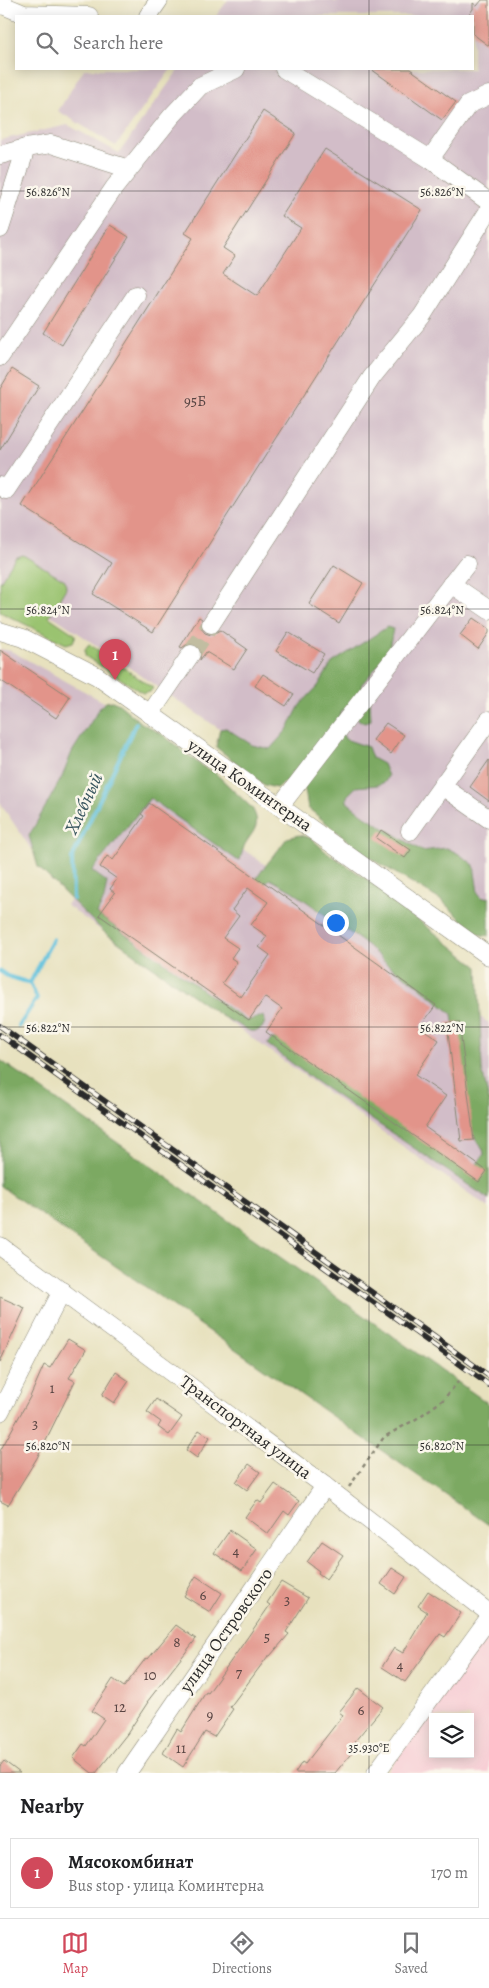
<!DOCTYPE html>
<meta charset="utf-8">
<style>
:root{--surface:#fff;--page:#f2f2f2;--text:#202124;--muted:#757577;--line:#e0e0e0;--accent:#d1495b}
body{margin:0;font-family:Alegreya,serif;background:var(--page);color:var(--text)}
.controls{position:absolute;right:15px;bottom:15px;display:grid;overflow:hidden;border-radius:0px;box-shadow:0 2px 12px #0003}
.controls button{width:45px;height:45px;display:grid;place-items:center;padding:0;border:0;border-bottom:1px solid var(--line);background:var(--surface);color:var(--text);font:25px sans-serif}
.you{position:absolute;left:335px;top:922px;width:18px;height:18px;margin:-12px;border:4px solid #fff;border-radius:50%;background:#1a73e8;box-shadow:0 0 0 8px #1a73e833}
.badge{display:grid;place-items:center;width:32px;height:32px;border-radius:50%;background:var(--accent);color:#fff;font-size:16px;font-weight:700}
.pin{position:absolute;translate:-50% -41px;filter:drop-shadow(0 1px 2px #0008)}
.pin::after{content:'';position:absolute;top:26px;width:18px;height:15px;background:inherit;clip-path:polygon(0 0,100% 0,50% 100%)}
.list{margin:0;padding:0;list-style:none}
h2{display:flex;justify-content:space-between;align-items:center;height:65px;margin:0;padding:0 20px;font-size:21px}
h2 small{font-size:16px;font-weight:400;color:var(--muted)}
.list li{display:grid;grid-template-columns:32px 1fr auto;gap:15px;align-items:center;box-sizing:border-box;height:70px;margin:0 10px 10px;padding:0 10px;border:1px solid var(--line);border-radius:0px}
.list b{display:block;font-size:19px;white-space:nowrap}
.list p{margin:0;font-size:16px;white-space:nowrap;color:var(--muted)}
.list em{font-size:16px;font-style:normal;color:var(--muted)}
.icon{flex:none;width:28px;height:28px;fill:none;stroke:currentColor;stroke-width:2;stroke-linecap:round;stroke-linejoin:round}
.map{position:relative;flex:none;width:489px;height:1773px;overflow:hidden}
.search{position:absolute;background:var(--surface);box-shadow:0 2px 12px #0003;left:15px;right:15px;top:15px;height:55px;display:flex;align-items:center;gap:12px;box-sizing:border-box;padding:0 18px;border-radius:0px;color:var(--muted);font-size:19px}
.sheet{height:145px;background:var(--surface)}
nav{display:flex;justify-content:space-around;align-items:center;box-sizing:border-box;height:70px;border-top:1px solid var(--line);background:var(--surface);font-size:14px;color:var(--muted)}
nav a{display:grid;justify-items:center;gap:2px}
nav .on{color:var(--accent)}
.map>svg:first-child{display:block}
</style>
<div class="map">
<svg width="489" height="1773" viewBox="0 0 489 1773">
<rect width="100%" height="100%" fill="#fbf7ec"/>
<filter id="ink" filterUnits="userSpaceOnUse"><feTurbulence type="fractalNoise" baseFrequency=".02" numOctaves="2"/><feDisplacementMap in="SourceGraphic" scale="10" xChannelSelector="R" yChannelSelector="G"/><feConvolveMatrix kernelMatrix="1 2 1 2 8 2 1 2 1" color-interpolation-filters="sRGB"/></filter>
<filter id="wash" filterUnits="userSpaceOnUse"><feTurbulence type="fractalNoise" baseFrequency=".0096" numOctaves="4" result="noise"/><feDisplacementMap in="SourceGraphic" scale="20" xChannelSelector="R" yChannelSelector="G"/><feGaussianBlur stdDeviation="1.12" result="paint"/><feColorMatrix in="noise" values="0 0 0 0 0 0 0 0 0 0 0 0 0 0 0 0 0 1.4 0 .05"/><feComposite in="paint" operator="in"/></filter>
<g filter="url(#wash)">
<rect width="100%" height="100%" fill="#e7e1be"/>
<path fill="#f7cfd5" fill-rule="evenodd" d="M489,1632V1773H386ZM433,1717H470V1754H433Z"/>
<g fill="#d2bdc8">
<path d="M228,0H332L336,2L337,0H489V926L277,768L56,618L0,593V140L68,125L119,153L179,69H473V16H216Z"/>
<path d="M84,69H171L116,146L58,111Z"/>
<path d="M0,649L11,651L113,707L31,849L0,803Z"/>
<path d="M151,784L489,1023V1208L66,905Z"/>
</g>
<g fill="#9ac36f" stroke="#62774d">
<path d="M23,555L65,580L66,588L49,617L76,635L73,642L66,644L0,612V582L15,558Z"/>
<path d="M89,644L153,688L150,692L143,693L85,656V649Z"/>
</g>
<g fill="#7ba962" stroke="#536a46">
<path d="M387,627L393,629L388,654L361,685L370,701L371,720L365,723C356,720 351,711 342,710L337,722L345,739L368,747L372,758L383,764L388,776L385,782L378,785L356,787L347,796V802L365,816L422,851L447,848L459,854L474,865L478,893L483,898L489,897V936L477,934L442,901L367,856L308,808L305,790L300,785L288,781L276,788L264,785L216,747L220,729L226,728L252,745L270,749L287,730L300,705L318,686L332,663Z"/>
<path d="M112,701L119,704L140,722L163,735L203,767L214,772L252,808C261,824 255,829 247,841C243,846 242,854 240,860H237L150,798L92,871L107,882L104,899L97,914L246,1021L263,1016L265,1022L262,1028L257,1031H250L221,1016L104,932L38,867L29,836L62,777L72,752L101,706L106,702Z"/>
<path d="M299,835L311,838L325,851L364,877L478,967L482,1069L489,1102V1199L315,1081L267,1044L272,1039H281L473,1170L484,1154L483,1149L468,1128L452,1014L417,984L388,965L367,945L292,891L270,879L261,887L254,882C264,866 276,854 287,838Z"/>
<path d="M0,1060L489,1404V1525L0,1186Z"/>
</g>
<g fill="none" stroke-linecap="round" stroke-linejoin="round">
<g stroke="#5cbfdb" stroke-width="4">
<path d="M73,899L72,858L136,723"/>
<path d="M0,971L7,976L30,983"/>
<path d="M19,1026L37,998L30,983L53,939"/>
</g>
</g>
<g id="blocks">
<g fill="#e2948a" fill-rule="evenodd">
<path d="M482,0H489V46L473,34V16H468L473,9V3L477,6Z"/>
<path d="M371,69H410L456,102L442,120Z"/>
<path d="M263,111L296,133L223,248L235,256L223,274L257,296L301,228L282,216L325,149L422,210L153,632L93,594L112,563L22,506L193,238L185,233Z"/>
<path d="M110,225L129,237L62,345L43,333Z"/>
<path d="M12,369L39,386L0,450V389Z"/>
<path d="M334,565L363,583L339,623L309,604Z"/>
<path d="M199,617L202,619L201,628L205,633L211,635L220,630L247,649L234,669L206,652L200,660L201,650L197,645L191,643L186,645L182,648L180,647Z"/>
<path d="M473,618L489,629V633L478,649L460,635Z"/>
<path d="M288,632L324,654L312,673L276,651Z"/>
<path d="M0,650L70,697L56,718L0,680Z"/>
<path d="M263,674L294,694L286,706L255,686Z"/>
<path d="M386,723L404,735L391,754L373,740Z"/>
<path d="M489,760V801L470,787Z"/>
<path d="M149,803L260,881L261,880L436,1005L420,1027L439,1040L415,1075L446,1096L425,1127L487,1171L479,1182L266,1032L282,1009L265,997L249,1020L99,915L115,893L110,889L117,879L100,867L107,856L113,860L144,816L141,814ZM248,888L268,902L251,925L267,936L259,947L270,955L241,997L222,983L237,962L231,958L238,948L223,938L239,916L232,910Z"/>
<path d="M381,830L411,850L405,858L376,838Z"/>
<path d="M459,1022L474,1140L461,1141L447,1023Z"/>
<path d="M0,1297L25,1308L0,1362Z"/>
<path d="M68,1339L86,1350L69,1378L75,1381L37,1458L8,1505L0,1501V1451L30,1397L44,1365L50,1368Z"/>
<path d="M116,1372L129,1381L114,1403L102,1395Z"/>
<path d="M156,1399L182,1417L169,1435L158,1427L161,1422L147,1412Z"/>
<path d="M199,1430L210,1437L197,1458L186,1450Z"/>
<path d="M249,1464L260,1472L247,1490L236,1482Z"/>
<path d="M275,1484L299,1501L289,1515L284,1511L268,1534L245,1517L257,1500L261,1503Z"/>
<path d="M230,1530L257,1549L242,1571L214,1553Z"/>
<path d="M322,1541L343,1555L326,1579L318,1573L319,1571L307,1562Z"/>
<path d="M392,1568L406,1577L395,1594L381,1584Z"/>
<path d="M196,1576L222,1593L210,1612L184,1596Z"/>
<path d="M281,1582L308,1598L286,1632L289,1634L270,1656H268L230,1707L233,1709L214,1737L205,1732L183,1767L163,1753L177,1729L181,1732L206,1692L208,1693L238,1651L270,1605L267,1603Z"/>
<path d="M428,1591L461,1613L445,1637L440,1634L405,1682L382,1667L394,1648L403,1653L427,1612L418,1606Z"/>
<path d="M176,1625L196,1639L147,1702H148L127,1734L96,1773H92L73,1758L83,1744L86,1746L104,1719L92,1711L113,1679L124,1687L146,1658L148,1659Z"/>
<path d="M358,1688L383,1707L355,1741L359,1744L335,1773H295L302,1762L305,1764L343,1715L339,1712Z"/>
<path d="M4,1761L20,1773H0V1766Z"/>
</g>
</g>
</g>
<g filter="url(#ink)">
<use href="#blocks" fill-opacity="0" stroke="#898674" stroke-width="1"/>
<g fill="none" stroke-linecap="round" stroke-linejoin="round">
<path stroke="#c1bda1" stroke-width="18" stroke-dasharray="18 9" stroke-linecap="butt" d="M191,654L211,624"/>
<defs>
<g id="minor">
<path d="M0,4L24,14L89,16"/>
<path d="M148,16L159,0"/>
<path d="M284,69L430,159"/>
<path d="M489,95L468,105L430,159L489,202"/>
<path d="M0,155L26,148"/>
<path d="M0,229L26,148L51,144L129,169"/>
<path d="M0,357L114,188L171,117L200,86L236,69"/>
<path d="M0,486L6,490L136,295"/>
<path d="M451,584L489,610"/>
<path d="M211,624L372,377L422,316L489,210"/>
<path d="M0,631L23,638L97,676L489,956"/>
<path d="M150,714L191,654"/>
<path d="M442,786L489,819"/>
<path d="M280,806L467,564"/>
<path d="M410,831L489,720"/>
<path d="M0,1246L325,1486L489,1613"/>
<path d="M0,1412L62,1291"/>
<path d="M127,1773L325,1486"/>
<path d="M376,1773L489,1618"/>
</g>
</defs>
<use href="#minor" stroke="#898674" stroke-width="19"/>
<path stroke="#898674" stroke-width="2.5" stroke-dasharray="4 4" stroke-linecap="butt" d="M349,1487L384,1437L416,1419L443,1400L458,1382"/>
<use href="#minor" stroke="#fff" stroke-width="18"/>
<defs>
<g id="rail">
<path d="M0,1026L489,1376"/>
<path d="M0,1035L489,1385"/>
</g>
</defs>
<use href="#rail" stroke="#2b2b2b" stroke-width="5.5"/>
<use href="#rail" stroke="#fbf7ec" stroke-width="4" stroke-dasharray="11" stroke-linecap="butt"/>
</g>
</g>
<path fill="none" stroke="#2b2b2b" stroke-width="1" stroke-opacity="0.45" d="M369,0V16M369,69V1773M0,191H489M0,609H489M0,1027H489M0,1445H489"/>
<g text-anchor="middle" stroke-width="5" stroke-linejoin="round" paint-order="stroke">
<g font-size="15" fill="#594543">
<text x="195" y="406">95Б</text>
<text x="52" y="1393">1</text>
<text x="35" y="1429">3</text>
<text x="236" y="1556">4</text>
<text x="203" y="1600">6</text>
<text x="287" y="1605">3</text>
<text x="267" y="1642">5</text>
<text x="177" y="1647">8</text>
<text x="400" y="1670">4</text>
<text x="239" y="1678">7</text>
<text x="150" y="1680">10</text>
<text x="120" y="1712">12</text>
<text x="361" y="1715">6</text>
<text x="210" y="1720">9</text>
<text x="181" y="1753">11</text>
</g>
<g font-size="18" fill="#2b2b2b" stroke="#fbf7ec">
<text transform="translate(250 785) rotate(35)" y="6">улица Коминтерна</text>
<text transform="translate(246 1427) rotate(37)" y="6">Транспортная улица</text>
<text transform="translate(226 1630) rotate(-55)" y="6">улица Островского</text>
</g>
<g font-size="19" font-style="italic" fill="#3a5760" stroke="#fbf7ec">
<text transform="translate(83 803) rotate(-65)" y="7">Хлебный</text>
</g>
</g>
<g font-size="12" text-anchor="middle" fill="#2b2b2b" stroke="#fbf7ec" stroke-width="5" stroke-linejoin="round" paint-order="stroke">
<text x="48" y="196">56.826°N</text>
<text x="442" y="196">56.826°N</text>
<text x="48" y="614">56.824°N</text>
<text x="442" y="614">56.824°N</text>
<text x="48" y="1032">56.822°N</text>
<text x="442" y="1032">56.822°N</text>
<text x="48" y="1450">56.820°N</text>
<text x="442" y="1450">56.820°N</text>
<text x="369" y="1752">35.930°E</text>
</g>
</svg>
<div class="controls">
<button><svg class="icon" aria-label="layers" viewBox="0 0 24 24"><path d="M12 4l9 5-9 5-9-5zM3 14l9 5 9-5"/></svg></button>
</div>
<div class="you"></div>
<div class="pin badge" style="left:115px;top:680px">1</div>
<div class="search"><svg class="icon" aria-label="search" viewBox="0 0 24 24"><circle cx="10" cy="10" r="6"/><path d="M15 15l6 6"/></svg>Search here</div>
</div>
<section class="sheet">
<h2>Nearby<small></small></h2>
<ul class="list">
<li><span class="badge">1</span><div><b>Мясокомбинат</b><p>Bus stop · улица Коминтерна</p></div><em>170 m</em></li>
</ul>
</section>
<nav>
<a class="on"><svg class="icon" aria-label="map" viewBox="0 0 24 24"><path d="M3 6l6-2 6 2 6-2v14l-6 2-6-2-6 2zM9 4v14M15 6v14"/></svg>Map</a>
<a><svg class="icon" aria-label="directions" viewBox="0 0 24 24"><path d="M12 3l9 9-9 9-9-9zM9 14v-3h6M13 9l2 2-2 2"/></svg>Directions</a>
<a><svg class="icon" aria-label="saved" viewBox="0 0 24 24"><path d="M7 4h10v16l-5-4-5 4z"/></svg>Saved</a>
</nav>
